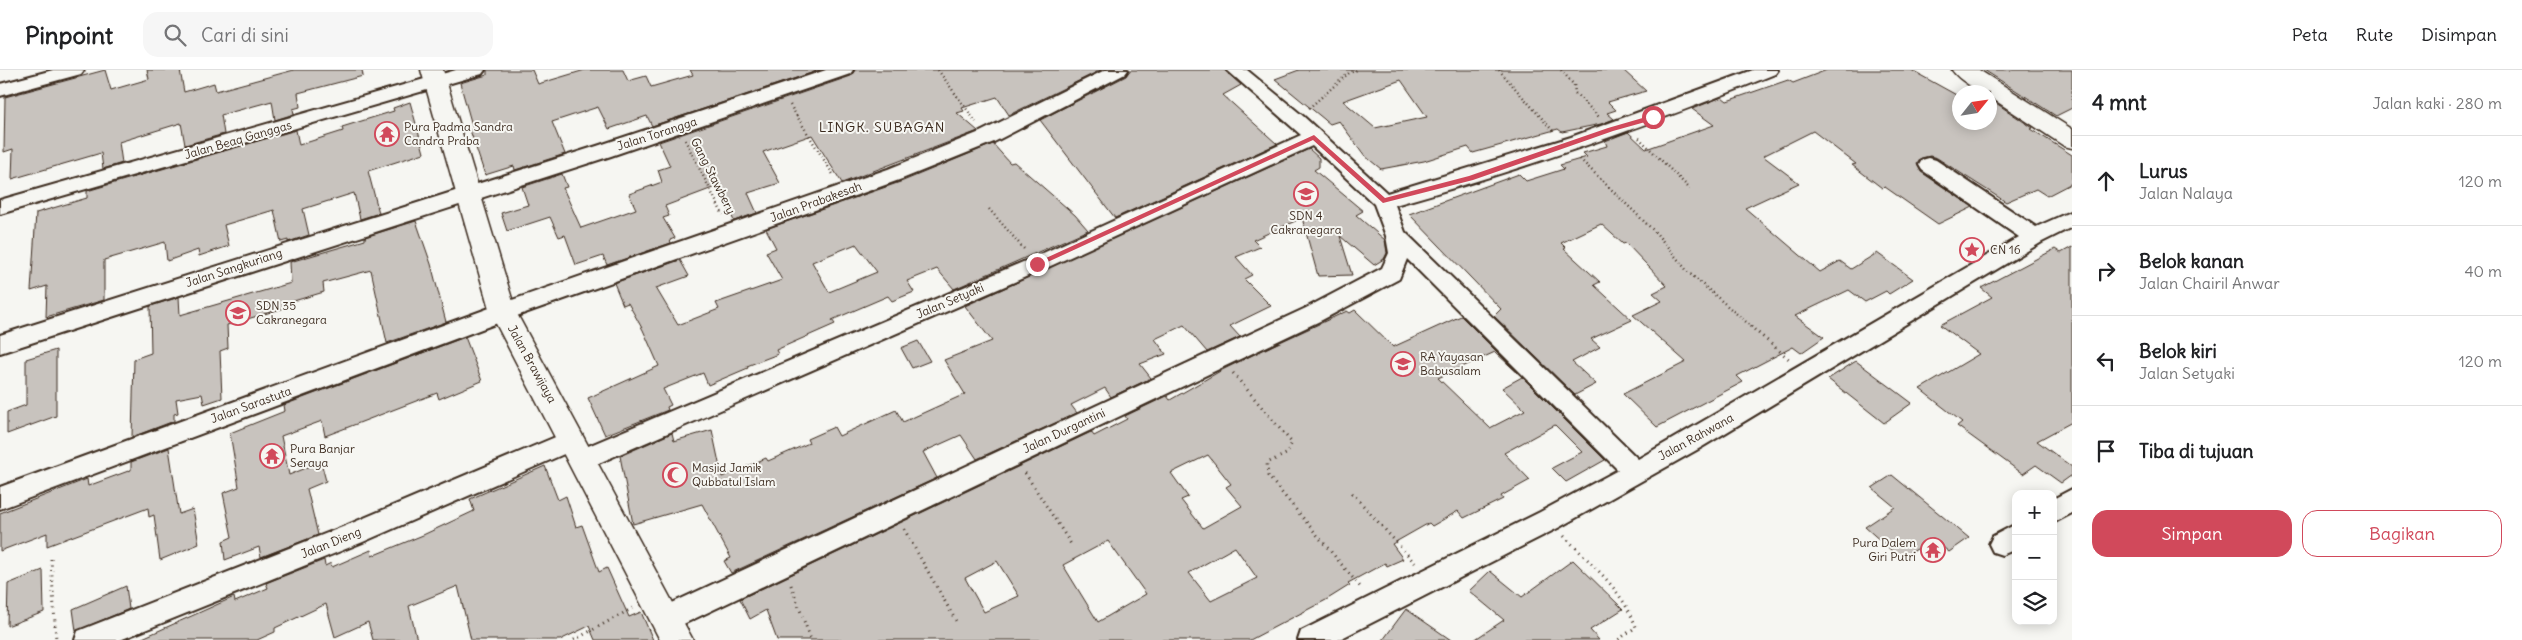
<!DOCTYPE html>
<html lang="id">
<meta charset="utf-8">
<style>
:root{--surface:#fff;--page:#f6f6f6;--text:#202124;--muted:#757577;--line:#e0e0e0;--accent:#d1495b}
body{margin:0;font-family:Delius,sans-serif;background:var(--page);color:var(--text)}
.controls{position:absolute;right:15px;bottom:15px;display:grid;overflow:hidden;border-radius:10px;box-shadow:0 2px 12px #0003}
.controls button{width:45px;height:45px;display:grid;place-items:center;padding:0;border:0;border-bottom:1px solid var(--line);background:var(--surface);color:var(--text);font:25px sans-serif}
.compass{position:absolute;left:1952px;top:15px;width:45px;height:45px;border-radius:50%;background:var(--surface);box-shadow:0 2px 12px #0003;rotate:60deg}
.stop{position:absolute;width:15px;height:15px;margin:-11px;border:4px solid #d1495b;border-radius:50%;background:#fff}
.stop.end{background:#d1495b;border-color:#fff;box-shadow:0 1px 5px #0008}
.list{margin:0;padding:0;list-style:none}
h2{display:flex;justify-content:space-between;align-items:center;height:65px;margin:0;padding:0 20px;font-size:21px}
h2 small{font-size:16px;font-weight:400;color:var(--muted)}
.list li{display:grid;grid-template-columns:32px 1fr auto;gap:15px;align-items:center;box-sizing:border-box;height:90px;padding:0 20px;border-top:1px solid var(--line)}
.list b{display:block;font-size:19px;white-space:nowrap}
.list p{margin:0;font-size:16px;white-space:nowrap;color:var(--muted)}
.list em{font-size:16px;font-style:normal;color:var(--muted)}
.actions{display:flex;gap:10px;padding:15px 20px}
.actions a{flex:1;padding:11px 0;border:1px solid var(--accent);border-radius:15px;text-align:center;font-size:18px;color:var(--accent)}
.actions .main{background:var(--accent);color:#fff}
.icon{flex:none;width:28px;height:28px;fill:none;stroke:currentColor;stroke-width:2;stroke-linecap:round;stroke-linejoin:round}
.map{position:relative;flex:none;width:2072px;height:570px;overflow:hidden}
header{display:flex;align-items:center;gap:30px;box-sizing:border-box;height:70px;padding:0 25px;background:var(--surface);border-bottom:1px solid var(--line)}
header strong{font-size:24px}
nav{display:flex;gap:28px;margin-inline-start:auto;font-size:18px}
.search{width:350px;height:45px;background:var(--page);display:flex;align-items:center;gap:12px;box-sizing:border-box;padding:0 18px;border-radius:15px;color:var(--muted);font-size:19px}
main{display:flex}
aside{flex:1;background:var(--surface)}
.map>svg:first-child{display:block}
</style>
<header>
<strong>Pinpoint</strong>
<div class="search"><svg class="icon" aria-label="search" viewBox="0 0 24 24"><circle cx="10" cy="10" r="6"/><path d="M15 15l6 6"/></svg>Cari di sini</div>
<nav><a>Peta</a><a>Rute</a><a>Disimpan</a></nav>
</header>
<main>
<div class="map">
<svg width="2072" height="570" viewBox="0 0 2072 570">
<rect width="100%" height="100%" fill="#f6f6f2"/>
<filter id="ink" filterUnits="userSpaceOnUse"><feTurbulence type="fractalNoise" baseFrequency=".02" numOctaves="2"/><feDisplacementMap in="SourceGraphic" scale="10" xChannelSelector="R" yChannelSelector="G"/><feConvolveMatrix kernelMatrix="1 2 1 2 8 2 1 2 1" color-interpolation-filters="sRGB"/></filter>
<g filter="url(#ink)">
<g fill="#c8c3be" stroke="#3b2a1e" fill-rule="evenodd">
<path d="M105,0L111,20L149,9L147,0H180L184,22L214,13L216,21L294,0H362L363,6L298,23L300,37L293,39L294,44L275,50L272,31L221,45L224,64L185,75L181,53L119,72L122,93L103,99L101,83L12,109L13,79L4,82L5,27Z"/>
<path d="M487,0H532L538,14L585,0H623L628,11L646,6L651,17L693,5L690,0H820L652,56L647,46L609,59L598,37L552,52L565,84L515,100L514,96L485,105L470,60L473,59L460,13L487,5Z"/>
<path d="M855,0H1101L1009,45L997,27L962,38L964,41L957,43L978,61L842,113L812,65L763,82L780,113L748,123L757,143L734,151L718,116L665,136L669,146L663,148L675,168L670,170L671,173L607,195L603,186L576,195L565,165L559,167L550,147L507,161L501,143L528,135L522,117L562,104L567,117L563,118L581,158L636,139L629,124L662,112L658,100L670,96L659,72L851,6Z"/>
<path d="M1130,0H1224L1241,15L1223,25L1277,74L1115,148L1040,50L1126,6Z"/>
<path d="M1299,0H1623L1646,21L1608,32L1616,40L1607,43L1614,49L1601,54L1562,62L1558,59L1473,83L1468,77L1424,91L1381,99L1365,86L1339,51L1330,54L1275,9ZM1401,10L1427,47L1375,58L1343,31Z"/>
<path d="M1827,0H1911L1960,27V52H1990V29L2033,58L2031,59L2072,85V113L2047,126L2036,119L2006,132L1937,88L1930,86L1921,88L1917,94L1921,102L1973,137L1938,154L1885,117L1882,118L1852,95L1856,94L1813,61L1763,86L1799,113L1745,138L1820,202L1840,191L1851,199L1877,183L1913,209L1889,224L1886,221L1865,232L1849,220L1795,246L1824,267L1801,283L1793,277L1737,306L1743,312L1657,357L1623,324L1686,292L1633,245L1662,231L1653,223L1667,216L1626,173L1623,174L1601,154L1561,173L1566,178L1564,179L1600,212L1594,215L1632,250L1591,269L1600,277L1572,292L1596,314L1575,325L1494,246L1501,239L1409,144L1519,104L1526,111L1564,99L1560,95L1587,87L1583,83L1607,76L1605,71L1628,62L1646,79L1714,55L1692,39L1722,27L1727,31L1788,10L1793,13Z"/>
<path d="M1984,0H2072V38L2056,46Z"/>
<path d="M410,32L424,83L368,101L379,143L360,149L354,123L303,139L309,165L288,172V170L281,172L274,140L224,155L229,176L199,186L198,180L167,191L165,172L104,190V230L46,247L47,216L31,221L36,143L87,128V121L104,116L296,60L299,75L343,61L342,57L394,41L393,38Z"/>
<path d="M993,74L1010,93L1014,92L1075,145L1088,160L954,219L937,199L907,211L914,222L892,231L888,226L832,250L835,254L776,280L778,284L747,296L748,298L708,315L703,303L663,319L671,335L667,337L668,340L605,365L588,328L659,296L643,260L628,233L623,235L614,213L680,190L689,206L656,218L678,255L719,239L716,233L782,210L766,182L776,178L766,159L903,111ZM856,174L877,202L829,222L812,192Z"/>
<path d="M1309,79L1319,88V97L1314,100L1363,141L1356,145L1385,170L1387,183L1384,189L1374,195L1340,166L1352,205L1318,206L1302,148L1253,170L1260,177L1236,187L1252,205L1244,209L1271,236L1230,256L1240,267L1207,282L1184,255L1155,269L1166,284L1140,294L1151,308L1111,327L1105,318L1071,335L1077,343L977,389L961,365L923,382L937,408L731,503L724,491L731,488L702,434L633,454L620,386L672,363L674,371L712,360L722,407L766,388L768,391L809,373L807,369L834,357L839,366L896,340L903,352L965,324L944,290L992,271L965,236Z"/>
<path d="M416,151L431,194L446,252L387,273L371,200L323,213L324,222L287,233L288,237L227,255L228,278L220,281L222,328L204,334L202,324L176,329L178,343L174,344V351L132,367L134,289L151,283L150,236L179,227L180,245L291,213L290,192L365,170V167Z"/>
<path d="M2072,177V352L2037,371L2072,397V405L2061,413L2036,395L2023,404L1957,356L1962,352L1920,319L1979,284L1940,255L1992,227L1981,218L2055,179L2061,183Z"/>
<path d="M1355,240L1393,277L1461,246L1605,390L1566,412L1552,398L1582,382L1555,355L1504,383L1530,410L1501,426L1503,429L1464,448L1458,441L1432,456L1429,453L1392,474L1403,489L1387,496L1385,493L1348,513L1350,515L1326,530L1250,570H777L766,540L750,549L740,529L1091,362L1094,366L1127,349L1125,346L1167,326L1170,330L1222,300L1267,278L1347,241L1350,243ZM1495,282L1522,307L1502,318L1525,340L1490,358L1438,308ZM1208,385L1231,414L1226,417L1242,436L1203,458L1181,430L1188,427L1171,403ZM1108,471L1146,524L1098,552L1063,495ZM1235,477L1257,508L1211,531L1189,503ZM997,491L1019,526L984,542L965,508Z"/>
<path d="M465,267L482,311L439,329L437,323L325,366L322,351L281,366L289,405L321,392L326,411L307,419L318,465L261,487L259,477L225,490L223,471L232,467L223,423L239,417L230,363L285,341L284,335Z"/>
<path d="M918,271L930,291L912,298L901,278Z"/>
<path d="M56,280V346L7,364V342L26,335V289Z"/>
<path d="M1856,291L1912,333L1884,353L1828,309Z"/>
<path d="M169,378L179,444L193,439L199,474L160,490L154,445L149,447L148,438L47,476V463L0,481V443L87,409L88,416L131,400V392Z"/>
<path d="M545,396L558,430L566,426L576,457L582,455L599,502L607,498L629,547L641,542L653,570H595L589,556L560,570H471L458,516L409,536L417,570H373L368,552L335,567L326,534L275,558V562L257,570H138L234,527L235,532L268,518L266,513L324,490L325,496L331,493L332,497L371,480L372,486L423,465L474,441L470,429Z"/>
<path d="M1892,405L1969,468L1949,482L1933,469L1901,489L1865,457L1895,437L1872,418Z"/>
<path d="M1573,490L1623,539L1590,560L1599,570H1474L1504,550L1469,521L1490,501L1522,527Z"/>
<path d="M43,500L44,542L7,556L8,514Z"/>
<path d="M126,516L129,539L76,561L73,539Z"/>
<path d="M1406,539L1451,570H1383Z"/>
</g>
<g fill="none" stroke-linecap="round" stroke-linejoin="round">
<defs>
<g id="minor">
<path d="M53,0H84L81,4L0,26V14Z"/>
<path d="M456,0H485L482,4L0,144V130Z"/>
<path d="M826,0H853L850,4L611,86L0,283V265L597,76Z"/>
<path d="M1105,0H1128L1125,4L994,72L902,109L511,248L0,439V417L495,236L888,99L980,62Z"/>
<path d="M1227,0H1247L1303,46L1387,123L1571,67L1753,0H1778L1775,4C1651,55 1524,99 1395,135L1405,162L1638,389L2019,167L1922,100L1919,95L1922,90L1929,88L1936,90L2036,157L2072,141V157L2042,172L1702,377L1558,458L1338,570H1298L1301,561L1540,442L1618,400L1407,189L1399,209L1322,250L675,558L666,561L657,558L653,549L657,540L1306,238L1382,198L1389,183L1386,166L1374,134L1312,76L1044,199L592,396L583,399L574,396L571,389L574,382L1030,189L1301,65Z"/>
<path d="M572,360L580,363L584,370L580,377L363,472L120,570H75L78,561L345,456Z"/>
<path d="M2072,419V443L2053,453V429Z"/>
<path d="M2016,454V479L2002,485L1993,482L1989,474L1993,466Z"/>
</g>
<g id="major">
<path d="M421,0H443L516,242L693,570H660L490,242Z"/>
<path d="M1952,0H1979L2072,59V78L2064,76L1990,27V22C1977,22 1959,10 1952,0Z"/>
</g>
</defs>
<use href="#minor" stroke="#3b2a1e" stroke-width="4"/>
<use href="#major" stroke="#3b2a1e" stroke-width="3"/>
<g stroke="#3b2a1e" stroke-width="2.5" stroke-dasharray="1 3" stroke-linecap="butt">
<path d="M938,0L976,52"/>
<path d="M1499,0L1553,61"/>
<path d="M1561,0L1574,15L1575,23L1599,47"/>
<path d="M790,35L834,106"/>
<path d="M1309,38L1349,3L1357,0"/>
<path d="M1639,68L1690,119"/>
<path d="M685,70L723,145"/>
<path d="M1580,89L1656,163L1689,203L1752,257"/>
<path d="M989,139L1025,180"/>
</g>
<g stroke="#3b2a1e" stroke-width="3" stroke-dasharray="1 4.5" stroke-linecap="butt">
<path d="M1750,256L1790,290"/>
<path d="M1233,303L1292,373L1286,384L1267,393L1268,406L1362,519"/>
<path d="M1025,403L1071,474"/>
<path d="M1352,423L1415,493"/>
<path d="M904,459L956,551"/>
<path d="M1564,466C1591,494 1622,519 1636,557L1618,570"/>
<path d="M51,489L56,570"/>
<path d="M791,515L811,570"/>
<path d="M574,570L633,538"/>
</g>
<use href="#minor" fill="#f6f6f2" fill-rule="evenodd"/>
<use href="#major" fill="#f6f6f2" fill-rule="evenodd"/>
</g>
</g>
<path fill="#d1495b" d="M1653,45L1656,49L1613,61L1473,110L1383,133L1313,70L1039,196L1033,194L1314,65L1385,128L1469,106L1608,58Z"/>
<defs>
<symbol id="temple-ring" viewBox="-11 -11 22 22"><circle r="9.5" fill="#f6f6f2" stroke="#d1495b" stroke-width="1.5"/><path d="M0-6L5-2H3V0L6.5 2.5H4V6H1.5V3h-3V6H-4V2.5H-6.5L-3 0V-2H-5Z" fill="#d1495b"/></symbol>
<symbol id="school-ring" viewBox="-11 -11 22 22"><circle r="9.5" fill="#f6f6f2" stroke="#d1495b" stroke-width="1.5"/><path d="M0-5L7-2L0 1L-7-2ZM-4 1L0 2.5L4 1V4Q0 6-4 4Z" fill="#d1495b"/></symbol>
<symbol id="sight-ring" viewBox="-11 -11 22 22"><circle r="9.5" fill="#f6f6f2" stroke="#d1495b" stroke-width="1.5"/><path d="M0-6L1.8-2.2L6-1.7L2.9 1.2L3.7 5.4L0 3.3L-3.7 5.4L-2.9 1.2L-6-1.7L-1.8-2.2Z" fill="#d1495b"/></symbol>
<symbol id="mosque-ring" viewBox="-11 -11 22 22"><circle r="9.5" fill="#f6f6f2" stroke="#d1495b" stroke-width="1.5"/><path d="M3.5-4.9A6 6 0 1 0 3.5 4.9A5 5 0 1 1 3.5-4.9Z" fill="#d1495b"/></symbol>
</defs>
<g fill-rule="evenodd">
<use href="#temple-ring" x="373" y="50" width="28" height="28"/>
<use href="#school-ring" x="1292" y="110" width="28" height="28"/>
<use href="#sight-ring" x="1958" y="166" width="28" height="28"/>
<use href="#school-ring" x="224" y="229" width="28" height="28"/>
<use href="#school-ring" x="1389" y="280" width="28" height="28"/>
<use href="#temple-ring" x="258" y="372" width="28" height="28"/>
<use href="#mosque-ring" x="661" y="391" width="28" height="28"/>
<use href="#temple-ring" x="1919" y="466" width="28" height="28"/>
</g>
<g text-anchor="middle" stroke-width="4" stroke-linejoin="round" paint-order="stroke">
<g font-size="12" fill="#3b2a1e" stroke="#f6f6f2" text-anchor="start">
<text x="404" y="61">Pura Padma Sandra<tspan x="404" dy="14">Candra Praba</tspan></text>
<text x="1306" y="150" text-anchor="middle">SDN 4<tspan x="1306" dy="14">Cakranegara</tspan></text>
<text x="1990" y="184">CN 16</text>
<text x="256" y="240">SDN 35<tspan x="256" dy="14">Cakranegara</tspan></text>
<text x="1420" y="291">RA Yayasan<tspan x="1420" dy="14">Babusalam</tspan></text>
<text x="290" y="383">Pura Banjar<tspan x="290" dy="14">Seraya</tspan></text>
<text x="692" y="402">Masjid Jamik<tspan x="692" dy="14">Qubbatul Islam</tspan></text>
<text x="1916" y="477" text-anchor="end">Pura Dalem<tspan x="1916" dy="14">Giri Putri</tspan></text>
</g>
<g font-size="12" fill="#3b2a1e" stroke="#f6f6f2">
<text transform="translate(657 64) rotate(-18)" y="4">Jalan Torangga</text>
<text transform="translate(238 70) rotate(-16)" y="4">Jalan Beaq Ganggas</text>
<text transform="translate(713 106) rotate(63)" y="4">Gang Stawbery</text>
<text transform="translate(816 132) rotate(-20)" y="4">Jalan Prabakesah</text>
<text transform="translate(234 198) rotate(-18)" y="4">Jalan Sangkuriang</text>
<text transform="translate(950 231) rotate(-23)" y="4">Jalan Setyaki</text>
<text transform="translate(532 294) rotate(61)" y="4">Jalan Brawijaya</text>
<text transform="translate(251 335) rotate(-20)" y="4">Jalan Sarastuta</text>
<text transform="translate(1064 361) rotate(-25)" y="4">Jalan Durgantini</text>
<text transform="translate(1696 367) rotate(-29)" y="4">Jalan Rahwana</text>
<text transform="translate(331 473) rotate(-22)" y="4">Jalan Dieng</text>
</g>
<g font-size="14" letter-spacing="1" fill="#3b2a1e" stroke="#f6f6f2">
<text x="882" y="62">LINGK. SUBAGAN</text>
</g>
</g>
</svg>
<div class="controls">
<button>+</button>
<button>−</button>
<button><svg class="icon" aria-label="layers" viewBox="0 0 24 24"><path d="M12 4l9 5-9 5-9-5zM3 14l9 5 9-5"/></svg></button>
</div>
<svg class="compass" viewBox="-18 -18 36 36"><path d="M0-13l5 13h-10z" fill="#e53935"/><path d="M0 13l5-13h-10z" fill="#757577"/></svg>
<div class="stop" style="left:1653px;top:47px"></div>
<div class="stop end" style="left:1037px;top:194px"></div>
</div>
<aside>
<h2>4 mnt<small>Jalan kaki · 280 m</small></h2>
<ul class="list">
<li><svg class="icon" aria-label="ahead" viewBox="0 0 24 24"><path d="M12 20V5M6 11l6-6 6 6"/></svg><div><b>Lurus</b><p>Jalan Nalaya</p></div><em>120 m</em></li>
<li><svg class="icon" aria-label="right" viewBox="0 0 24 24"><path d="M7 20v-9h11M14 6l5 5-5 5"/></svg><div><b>Belok kanan</b><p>Jalan Chairil Anwar</p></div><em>40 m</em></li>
<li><svg class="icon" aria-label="left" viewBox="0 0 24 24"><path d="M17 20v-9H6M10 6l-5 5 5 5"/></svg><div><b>Belok kiri</b><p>Jalan Setyaki</p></div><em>120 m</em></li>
<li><svg class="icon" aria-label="arrive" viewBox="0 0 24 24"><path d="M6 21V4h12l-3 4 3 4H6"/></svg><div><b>Tiba di tujuan</b></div></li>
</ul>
<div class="actions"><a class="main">Simpan</a><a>Bagikan</a></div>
</aside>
</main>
